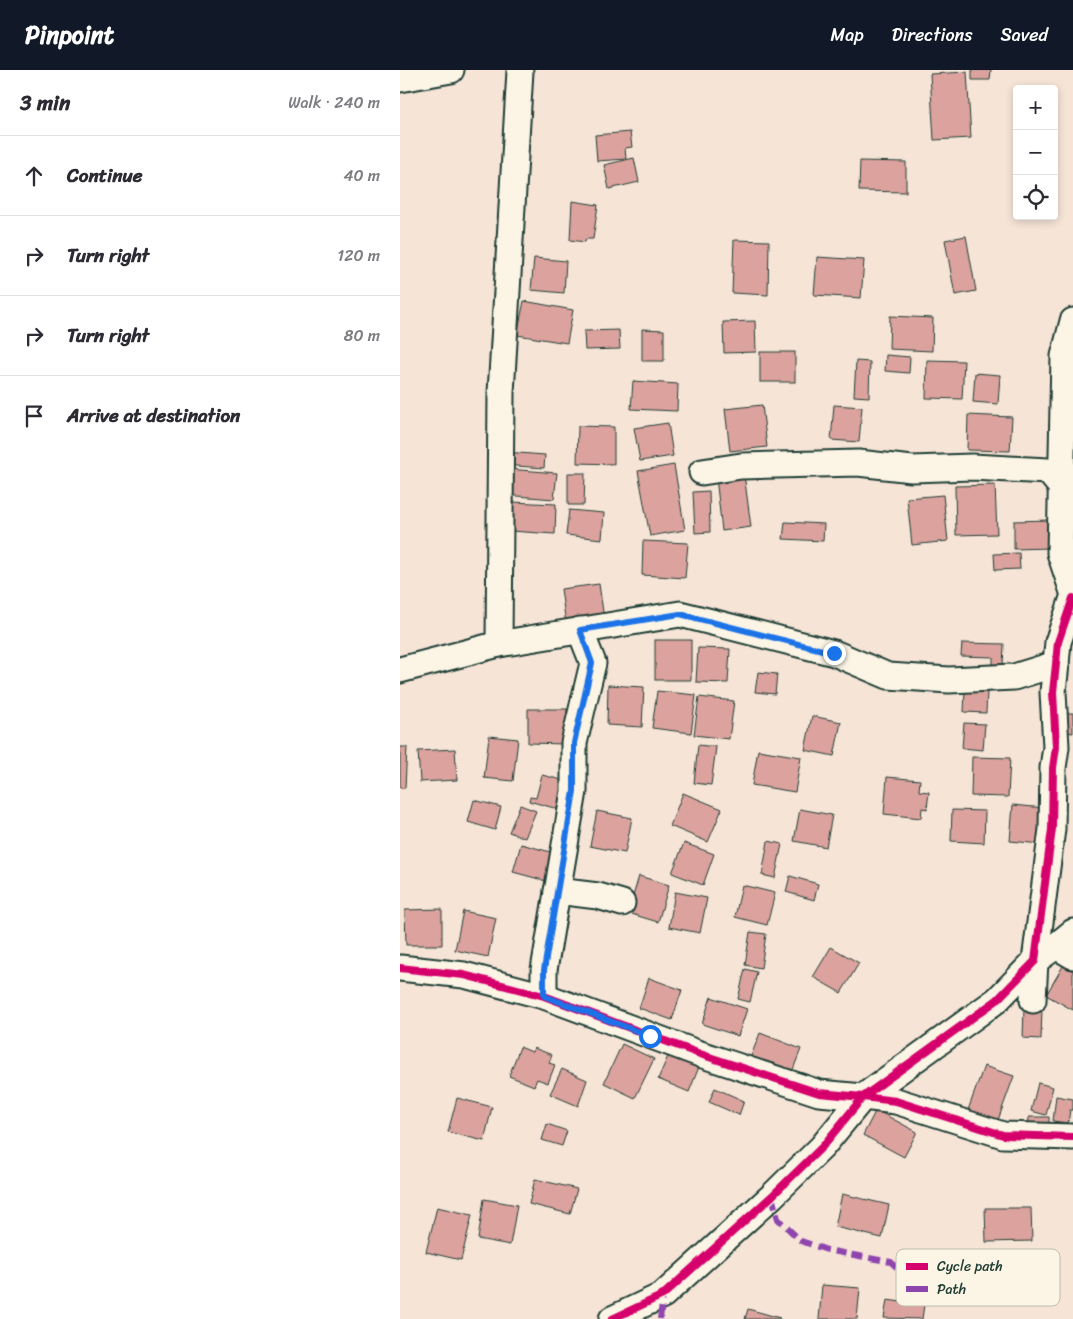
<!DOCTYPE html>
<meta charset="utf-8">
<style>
:root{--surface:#fff;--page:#f7f7f7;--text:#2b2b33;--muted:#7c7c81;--line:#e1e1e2;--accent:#111827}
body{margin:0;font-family:Sriracha,sans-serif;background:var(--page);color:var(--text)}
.controls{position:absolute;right:15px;top:15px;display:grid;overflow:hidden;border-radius:5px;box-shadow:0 2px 8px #0003}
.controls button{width:45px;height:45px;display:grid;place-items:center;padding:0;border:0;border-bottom:1px solid var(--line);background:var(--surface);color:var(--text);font:25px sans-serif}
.stop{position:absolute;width:15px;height:15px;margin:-11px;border:4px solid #1a73e8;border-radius:50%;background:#fff}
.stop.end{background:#1a73e8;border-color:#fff;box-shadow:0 1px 5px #0008}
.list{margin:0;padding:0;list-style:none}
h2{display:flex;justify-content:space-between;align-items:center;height:65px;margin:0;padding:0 20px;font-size:21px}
h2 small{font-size:16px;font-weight:400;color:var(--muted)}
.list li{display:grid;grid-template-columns:32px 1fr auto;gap:15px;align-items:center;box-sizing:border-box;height:80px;padding:0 20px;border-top:1px solid var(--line)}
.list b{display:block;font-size:19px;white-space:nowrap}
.list em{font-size:16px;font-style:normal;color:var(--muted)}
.icon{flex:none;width:28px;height:28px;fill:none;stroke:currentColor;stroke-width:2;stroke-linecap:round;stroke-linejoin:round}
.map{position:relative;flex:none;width:673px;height:1249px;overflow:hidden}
header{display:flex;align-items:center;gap:30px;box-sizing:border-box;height:70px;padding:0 25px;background:var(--accent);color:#fff}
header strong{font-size:24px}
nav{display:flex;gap:28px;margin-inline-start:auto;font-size:18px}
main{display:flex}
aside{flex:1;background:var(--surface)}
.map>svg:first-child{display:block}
</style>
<header>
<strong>Pinpoint</strong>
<nav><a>Map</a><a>Directions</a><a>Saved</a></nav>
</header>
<main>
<aside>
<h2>3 min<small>Walk · 240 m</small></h2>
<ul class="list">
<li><svg class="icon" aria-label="ahead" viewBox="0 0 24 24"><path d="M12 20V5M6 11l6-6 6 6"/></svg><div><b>Continue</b></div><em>40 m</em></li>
<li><svg class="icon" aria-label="right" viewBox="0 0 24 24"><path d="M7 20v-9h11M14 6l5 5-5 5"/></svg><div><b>Turn right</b></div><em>120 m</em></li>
<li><svg class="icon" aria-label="right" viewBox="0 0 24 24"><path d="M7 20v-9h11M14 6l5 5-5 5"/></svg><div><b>Turn right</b></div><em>80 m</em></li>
<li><svg class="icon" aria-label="arrive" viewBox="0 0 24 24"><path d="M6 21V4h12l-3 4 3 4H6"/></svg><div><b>Arrive at destination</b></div></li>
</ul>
</aside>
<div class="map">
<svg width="673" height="1249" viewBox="0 0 673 1249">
<rect width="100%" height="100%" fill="#f6e4d7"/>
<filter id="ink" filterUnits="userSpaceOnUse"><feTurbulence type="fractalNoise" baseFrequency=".02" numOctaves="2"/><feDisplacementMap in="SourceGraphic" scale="10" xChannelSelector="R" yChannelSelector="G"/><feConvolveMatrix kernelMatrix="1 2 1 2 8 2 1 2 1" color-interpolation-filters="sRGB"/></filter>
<g filter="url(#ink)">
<g fill="#dca29e" stroke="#1f3d34">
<path d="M572,0H591L590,10H572Z"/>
<path d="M567,2L571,68L534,70L530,4Z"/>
<path d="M230,62L232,77L225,78L226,89L197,91L195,65Z"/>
<path d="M234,88L239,112L209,119L204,95Z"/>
<path d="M460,91L506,92V122L459,121Z"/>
<path d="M172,131L198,135L193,169H186L185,172L170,170Z"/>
<path d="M566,166L576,221L555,225L545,170Z"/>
<path d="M334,170L369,171L368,225L332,223Z"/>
<path d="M417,187L464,190L461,228L414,225Z"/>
<path d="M134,188L166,191L164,223L131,220Z"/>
<path d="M124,231L173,240L167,273L117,265Z"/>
<path d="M490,246L533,248L532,281L489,279Z"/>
<path d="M355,251L356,282L324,283L323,252Z"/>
<path d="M242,259L264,260V291H242Z"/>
<path d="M219,260L220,279L185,280L184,261Z"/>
<rect x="360" y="282" width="35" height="30"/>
<path d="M486,285L510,287L509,303L485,301Z"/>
<path d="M527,290L564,291L562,329L526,328Z"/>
<path d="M456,291L470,292L469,327L454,326Z"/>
<path d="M575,303L600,305L598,334L573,332Z"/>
<path d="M233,311L278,314L277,341L231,339Z"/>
<path d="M362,335L367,377L330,381L325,339Z"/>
<path d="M434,335L462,337L459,372L431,370Z"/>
<path d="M568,345L612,347L610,381L567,380Z"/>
<path d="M268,353L273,386L240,391L234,358Z"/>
<path d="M178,356L214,357V394L177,393Z"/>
<path d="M105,382L145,385L144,398L104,395Z"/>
<path d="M274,395L285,460L250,466L238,401Z"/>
<path d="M108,399L157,403L154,429L105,425Z"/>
<path d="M168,403H185L184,435H168Z"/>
<path d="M344,404L351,457L322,461L316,407Z"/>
<path d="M595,415L597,464L556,465L555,416Z"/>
<path d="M309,421L310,462L295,463L293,422Z"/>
<path d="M543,425L548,471L512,475L507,428Z"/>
<path d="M111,432L156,434L155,464L110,461Z"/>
<path d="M169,440L204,443L202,469L166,465Z"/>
<path d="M650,450V478L614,479V451Z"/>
<path d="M385,452L424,454L423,471L383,469Z"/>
<path d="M243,471L288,473L285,508L242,505Z"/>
<path d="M619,483L620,499L595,500L594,484Z"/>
<path d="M199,514L204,549L166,554L161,519Z"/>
<rect x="255" y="570" width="36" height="40"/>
<path d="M562,573L604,574L603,596L593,595V587L561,586Z"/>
<path d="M298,578L330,579L328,613L296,612Z"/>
<path d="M358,602L377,604L375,624L355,622Z"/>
<path d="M208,615L244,617L242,657L207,655Z"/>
<path d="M565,620L587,621L586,643L564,642Z"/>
<path d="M257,621L296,625L291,663L252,658Z"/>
<path d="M299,627L334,631L329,669L294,665Z"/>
<path d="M128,639H167L166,674L128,673Z"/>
<path d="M667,643H673V663L665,662Z"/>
<path d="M412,646L441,652L434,686L405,680Z"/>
<path d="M564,653L585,654L583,680L562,678Z"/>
<path d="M89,666L118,669L113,711L84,708Z"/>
<path d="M298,675L316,677L311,715L294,713Z"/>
<path d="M0,677H7L5,718H0Z"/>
<path d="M55,679L57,710L20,712L18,681Z"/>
<path d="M358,680L401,687L395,722L352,715Z"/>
<path d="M572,687L610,688L608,727L571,726Z"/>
<path d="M142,705L166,711L165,741L129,731L130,727L136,728Z"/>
<path d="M487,707L520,710L519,721L529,722L527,739L522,738L521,748L484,744Z"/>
<path d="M283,723L322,739L308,772L270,756Z"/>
<path d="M74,730L101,737L95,760L68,752Z"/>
<path d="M120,735L136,741L125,768L109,762Z"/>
<path d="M613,735L644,738L641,774L610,771Z"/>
<path d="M400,739L432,745L426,777L394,771Z"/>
<path d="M552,740L585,741L584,773L551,771Z"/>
<path d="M197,741L232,748L225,783L190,776Z"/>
<path d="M368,771L382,774L375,808L362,805Z"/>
<path d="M284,773L314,784L303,815L272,803Z"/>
<path d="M121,774L158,784L150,812L113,802Z"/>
<path d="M239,806L269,815L258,852L228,843Z"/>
<path d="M390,806L418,814L414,830L386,822Z"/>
<path d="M342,815L375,823L367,855L335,847Z"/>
<path d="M275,822L307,828L300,863L269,857Z"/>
<path d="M42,839V875H6L5,840Z"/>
<path d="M63,841L96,848L88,887L55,880Z"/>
<path d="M350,862L366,864L361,898L345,895Z"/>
<path d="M431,877L459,893L441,923L413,907Z"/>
<path d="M663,896L673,901V940L646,925Z"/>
<path d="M345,899L357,902L350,932L338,929Z"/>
<path d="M249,908L282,920L272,950L239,938Z"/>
<path d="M311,927L347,939L338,966L302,954Z"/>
<path d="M624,938L642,939L641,969L623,968Z"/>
<path d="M360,963L401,979L392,1002L351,986Z"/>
<path d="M222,974L254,989L235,1028L204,1013Z"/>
<path d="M120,977L132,982L134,978L152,985L149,993L155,995L148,1013L137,1009L134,1016L109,1006Z"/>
<path d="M269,984L299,997L289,1022L258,1009Z"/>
<path d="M584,996L614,1006L598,1050L568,1040Z"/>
<path d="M162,999L187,1010L178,1036L150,1024Z"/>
<path d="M638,1013L653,1017L646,1045L631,1041Z"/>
<path d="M315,1018L344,1031L339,1045L309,1032Z"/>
<path d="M656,1026L673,1029V1040H670L668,1053L653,1051Z"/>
<path d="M57,1028L92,1037L84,1071L48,1062Z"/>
<path d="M476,1040L517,1062L504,1087L463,1065Z"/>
<path d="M629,1047H649V1056L628,1061Z"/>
<path d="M147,1054L167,1061L162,1076L142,1070Z"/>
<path d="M135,1109L177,1119L170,1144L129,1134Z"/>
<path d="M442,1124L489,1135L482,1168L435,1157Z"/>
<path d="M84,1129L117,1135L110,1175L78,1169Z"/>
<path d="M37,1137L72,1145L61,1190L26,1182Z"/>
<path d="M585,1138H631L632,1171L586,1172Z"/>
<path d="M422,1215L460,1218L457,1249H419Z"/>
<path d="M487,1230L524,1235L522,1249L484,1248Z"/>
<path d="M348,1239L380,1248L379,1249H345Z"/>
</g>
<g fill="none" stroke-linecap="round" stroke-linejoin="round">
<defs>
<g id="street">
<path d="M0,9L51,0"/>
<path d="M673,251L664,286L660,483L673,522"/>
<path d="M302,402L341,396L458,393L512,399L572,397L648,401L662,418"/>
<path d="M673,528L658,572L656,594L653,622L656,677L653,698L652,759L635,891L597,930L463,1027L496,1031L603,1065L673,1067"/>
<path d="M99,574L101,323L120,1"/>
<path d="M0,600L99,574L280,544L434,583L488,606L549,610L614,607L656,594"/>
<path d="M157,821L198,826L222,833"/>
<path d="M673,862L656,876L673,886"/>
<path d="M0,898L64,905L144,926L300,984L419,1023L463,1027L422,1077L372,1126L263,1225L212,1249"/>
<path d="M144,926V900L174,721V673L193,593L180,560"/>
<path d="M633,930L635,891L656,876"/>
</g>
</defs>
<use href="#street" stroke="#1f3d34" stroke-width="29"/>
<use href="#street" stroke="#fcf5e5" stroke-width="25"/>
<g stroke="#8e44ad" stroke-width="6" stroke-dasharray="12 6" stroke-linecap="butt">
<path d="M372,1126L378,1149L401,1171L427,1180L491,1192L507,1207L509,1227"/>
<path d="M260,1249L263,1225"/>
</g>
<defs>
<g id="cycleway">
<path d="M673,528L658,572L656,594L653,622L656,677L653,698L652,759L635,891L597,930L463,1027L496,1031L603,1065L673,1067"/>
<path d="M0,898L64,905L144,926L300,984L419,1023L463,1027L422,1077L372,1126L263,1225L212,1249"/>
</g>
</defs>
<use href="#cycleway" stroke="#fcf5e5" stroke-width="11"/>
<use href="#cycleway" stroke="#d6006c" stroke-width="8"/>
</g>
</g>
<g fill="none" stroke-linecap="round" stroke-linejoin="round" filter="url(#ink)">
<path stroke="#1a73e8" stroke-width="6" d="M250,966L144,926V900L174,721V673L192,593L180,560L280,544L434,583"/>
</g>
<rect x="496" y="1179" width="164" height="57" rx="8" fill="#fcf5e5" stroke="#babeb0" stroke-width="1"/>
<rect x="506" y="1193" width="22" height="7" fill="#d6006c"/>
<rect x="506" y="1216" width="22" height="6" fill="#8e44ad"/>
<g font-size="14" fill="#1f3d34">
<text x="537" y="1201">Cycle path</text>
<text x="537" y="1224">Path</text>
</g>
</svg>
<div class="controls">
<button>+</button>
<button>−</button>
<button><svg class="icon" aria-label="locate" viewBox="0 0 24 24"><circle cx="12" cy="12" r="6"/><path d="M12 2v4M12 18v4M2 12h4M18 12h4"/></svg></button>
</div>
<div class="stop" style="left:250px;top:966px"></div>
<div class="stop end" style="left:434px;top:583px"></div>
</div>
</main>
